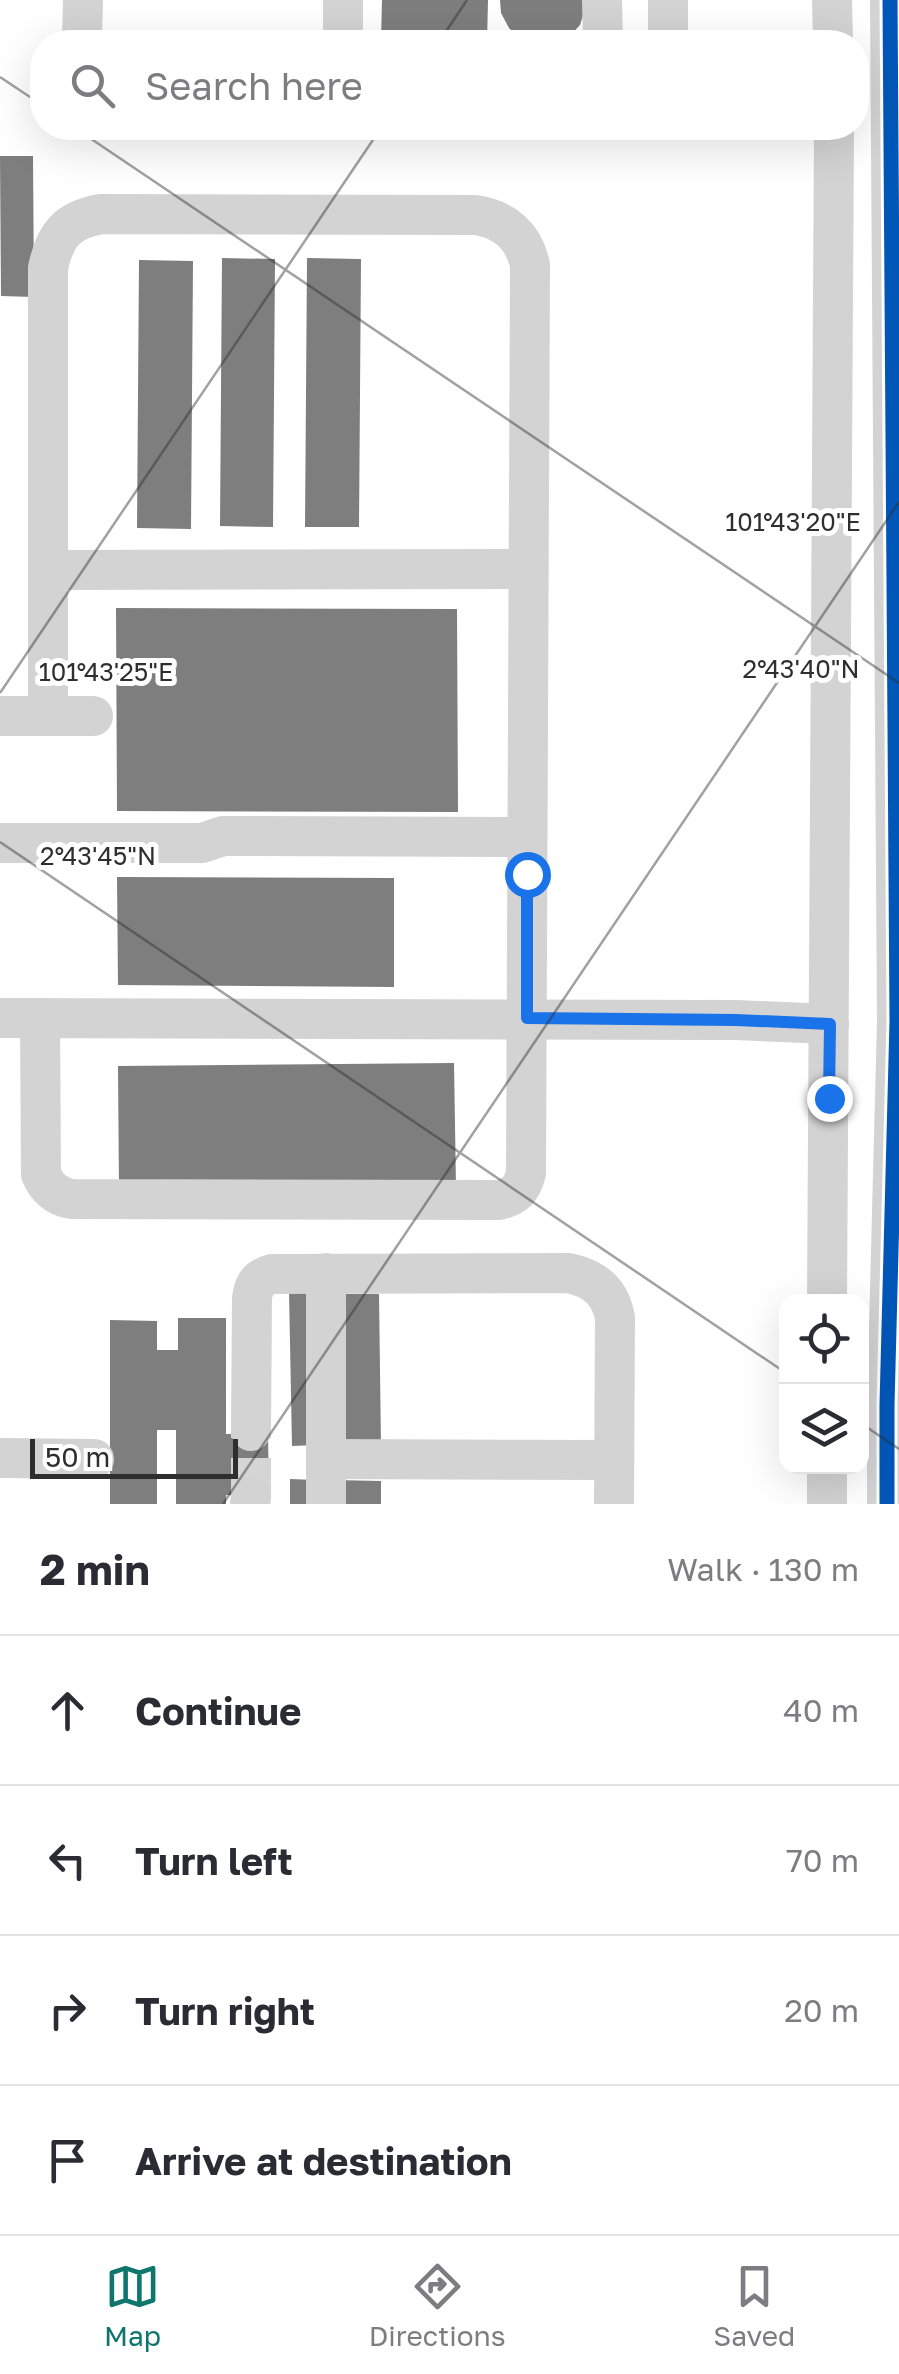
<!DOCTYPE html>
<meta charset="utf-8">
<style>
:root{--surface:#fff;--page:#f2f2f3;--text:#2b2b33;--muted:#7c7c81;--line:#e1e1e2;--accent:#0f766e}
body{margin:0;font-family:"Golos Text",sans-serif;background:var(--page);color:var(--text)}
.controls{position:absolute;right:30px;bottom:30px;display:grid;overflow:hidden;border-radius:20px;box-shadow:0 10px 40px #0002}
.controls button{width:90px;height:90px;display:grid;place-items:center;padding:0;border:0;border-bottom:2px solid var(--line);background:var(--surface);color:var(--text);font:50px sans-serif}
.scale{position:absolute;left:30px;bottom:25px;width:208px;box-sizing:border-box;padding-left:10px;border:5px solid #2e2e2e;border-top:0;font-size:28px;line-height:35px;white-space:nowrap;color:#2e2e2e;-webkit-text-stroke:8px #fff;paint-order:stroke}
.stop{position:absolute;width:30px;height:30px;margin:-22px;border:8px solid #1a73e8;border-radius:50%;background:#fff}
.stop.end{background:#1a73e8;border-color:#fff;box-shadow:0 2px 10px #0008}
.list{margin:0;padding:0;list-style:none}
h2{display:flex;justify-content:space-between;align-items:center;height:130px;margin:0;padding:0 40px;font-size:42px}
h2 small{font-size:32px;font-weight:400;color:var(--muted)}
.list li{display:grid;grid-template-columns:65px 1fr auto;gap:30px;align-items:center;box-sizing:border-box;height:150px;padding:0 40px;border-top:2px solid var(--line)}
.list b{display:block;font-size:38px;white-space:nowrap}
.list em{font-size:32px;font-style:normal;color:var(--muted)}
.icon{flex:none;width:55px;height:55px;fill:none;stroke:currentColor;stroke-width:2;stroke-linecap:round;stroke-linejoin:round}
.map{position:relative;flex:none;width:899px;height:1504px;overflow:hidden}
.search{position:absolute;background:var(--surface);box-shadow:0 10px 40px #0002;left:30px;right:30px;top:30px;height:110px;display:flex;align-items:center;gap:25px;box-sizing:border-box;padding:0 35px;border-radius:40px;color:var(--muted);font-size:38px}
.sheet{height:730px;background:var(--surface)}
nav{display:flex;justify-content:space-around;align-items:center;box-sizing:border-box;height:140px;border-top:2px solid var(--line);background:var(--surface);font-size:28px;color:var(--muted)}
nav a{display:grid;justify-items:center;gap:5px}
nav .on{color:var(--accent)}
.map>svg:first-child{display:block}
</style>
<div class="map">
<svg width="899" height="1504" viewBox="0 0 899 1504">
<rect width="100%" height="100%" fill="#fff"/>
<g fill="#7e7e7e">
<path d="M382,0H488L487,42H381Z"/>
<path d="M500,0H585V9L580,25L569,37L557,42H529L521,40L509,28L501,13Z"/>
<path d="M0,156H33L34,297L1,296Z"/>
<path d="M222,258L275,259L273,527L220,526Z"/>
<path d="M307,258L361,259L359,527H305Z"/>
<path d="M139,260L193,261L191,529L137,528Z"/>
<path d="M116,608L457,609L458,812L117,811Z"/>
<path d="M117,877L394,878V987L118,985Z"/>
<path d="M454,1063L456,1187L119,1190L118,1066Z"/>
<path d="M289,1291H314L317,1445L292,1446Z"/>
<path d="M332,1294H379L381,1447H334Z"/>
<path d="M178,1318H226V1434L268,1433L269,1496L226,1495V1504H176V1430H157V1504H110V1320L157,1321V1350H178Z"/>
<path d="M290,1479L316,1480V1504H290Z"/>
<path d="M334,1480L381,1481V1504H334Z"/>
</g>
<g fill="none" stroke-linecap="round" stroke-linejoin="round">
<path stroke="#d5d5d5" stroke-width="40" stroke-dasharray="40 20" stroke-linecap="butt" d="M251,1498V1431"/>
<g stroke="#d3d3d3" stroke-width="40">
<path d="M602,0L603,42"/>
<path d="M832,0L833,42"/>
<path d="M82,42L83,0"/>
<path d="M343,42V0"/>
<path d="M668,42V0"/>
<path d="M48,570L528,569"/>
<path d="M0,716H93"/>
<path d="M0,843H202L223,836L527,837"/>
<path d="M0,1018L736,1020L829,1024"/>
<path d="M40,1018L41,1174C47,1188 56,1196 71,1199L498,1200C515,1197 522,1189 526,1173L530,265C524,236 504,219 475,215L101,214C67,220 55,235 48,268V715"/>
<path d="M326,1273V1504"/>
<path d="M827,1302L834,128"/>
<path d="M251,1431L252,1298C254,1284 258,1278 272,1274L569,1273C595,1279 610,1291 615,1318L614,1504"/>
<path d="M0,1458L94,1459"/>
<path d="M326,1459L614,1460"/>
<path d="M250,1504L251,1498"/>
<path d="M827,1504V1466"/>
<path d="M887,1504V1405L897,1021L890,0"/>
</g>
<defs>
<path id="cycleway" d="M887,1504V1405L897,1021L890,0"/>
</defs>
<use href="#cycleway" stroke="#fff" stroke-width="21"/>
<use href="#cycleway" stroke="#0057b8" stroke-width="15"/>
</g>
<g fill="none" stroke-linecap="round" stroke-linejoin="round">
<path stroke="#1a73e8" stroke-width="12" d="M527,874V1018L736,1020L830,1024L829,1098"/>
</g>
<path fill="none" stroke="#2e2e2e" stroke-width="2.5" stroke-opacity="0.45" d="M439,42L467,0M0,77L42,105M75,128L899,683M0,693L381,128M0,842L786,1373M862,1424L899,1449M223,1504L899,502"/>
<g font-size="25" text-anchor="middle" fill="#2e2e2e" stroke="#fff" stroke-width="10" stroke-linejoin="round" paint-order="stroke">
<text x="793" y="531">101°43'20"E</text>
<text x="801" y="678">2°43'40"N</text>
<text x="106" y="681">101°43'25"E</text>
<text x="98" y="865">2°43'45"N</text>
</g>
</svg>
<div class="controls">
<button><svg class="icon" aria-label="locate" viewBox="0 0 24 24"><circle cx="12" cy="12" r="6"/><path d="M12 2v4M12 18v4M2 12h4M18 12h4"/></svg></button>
<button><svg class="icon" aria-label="layers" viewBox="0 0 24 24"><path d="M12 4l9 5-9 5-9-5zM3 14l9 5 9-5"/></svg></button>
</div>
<div class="scale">50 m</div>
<div class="stop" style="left:527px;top:874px"></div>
<div class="stop end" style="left:829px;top:1098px"></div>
<div class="search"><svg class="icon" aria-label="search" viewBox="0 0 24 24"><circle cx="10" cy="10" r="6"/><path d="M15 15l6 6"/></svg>Search here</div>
</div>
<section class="sheet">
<h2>2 min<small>Walk · 130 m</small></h2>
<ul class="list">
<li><svg class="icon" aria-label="ahead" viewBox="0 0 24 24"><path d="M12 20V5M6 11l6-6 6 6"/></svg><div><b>Continue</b></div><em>40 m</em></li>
<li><svg class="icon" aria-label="left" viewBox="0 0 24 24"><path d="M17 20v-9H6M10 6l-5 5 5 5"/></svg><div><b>Turn left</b></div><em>70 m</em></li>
<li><svg class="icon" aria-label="right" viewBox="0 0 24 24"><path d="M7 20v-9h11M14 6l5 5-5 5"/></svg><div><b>Turn right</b></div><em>20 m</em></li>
<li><svg class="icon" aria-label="arrive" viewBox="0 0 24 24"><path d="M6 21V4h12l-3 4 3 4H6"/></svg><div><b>Arrive at destination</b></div></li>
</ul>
</section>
<nav>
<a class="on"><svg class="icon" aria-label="map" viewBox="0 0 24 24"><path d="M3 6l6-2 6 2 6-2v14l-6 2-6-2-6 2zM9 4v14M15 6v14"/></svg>Map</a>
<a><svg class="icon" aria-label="directions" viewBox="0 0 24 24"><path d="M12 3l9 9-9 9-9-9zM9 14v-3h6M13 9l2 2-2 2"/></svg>Directions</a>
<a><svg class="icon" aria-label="saved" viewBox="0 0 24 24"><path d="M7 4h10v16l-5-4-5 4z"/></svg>Saved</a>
</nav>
